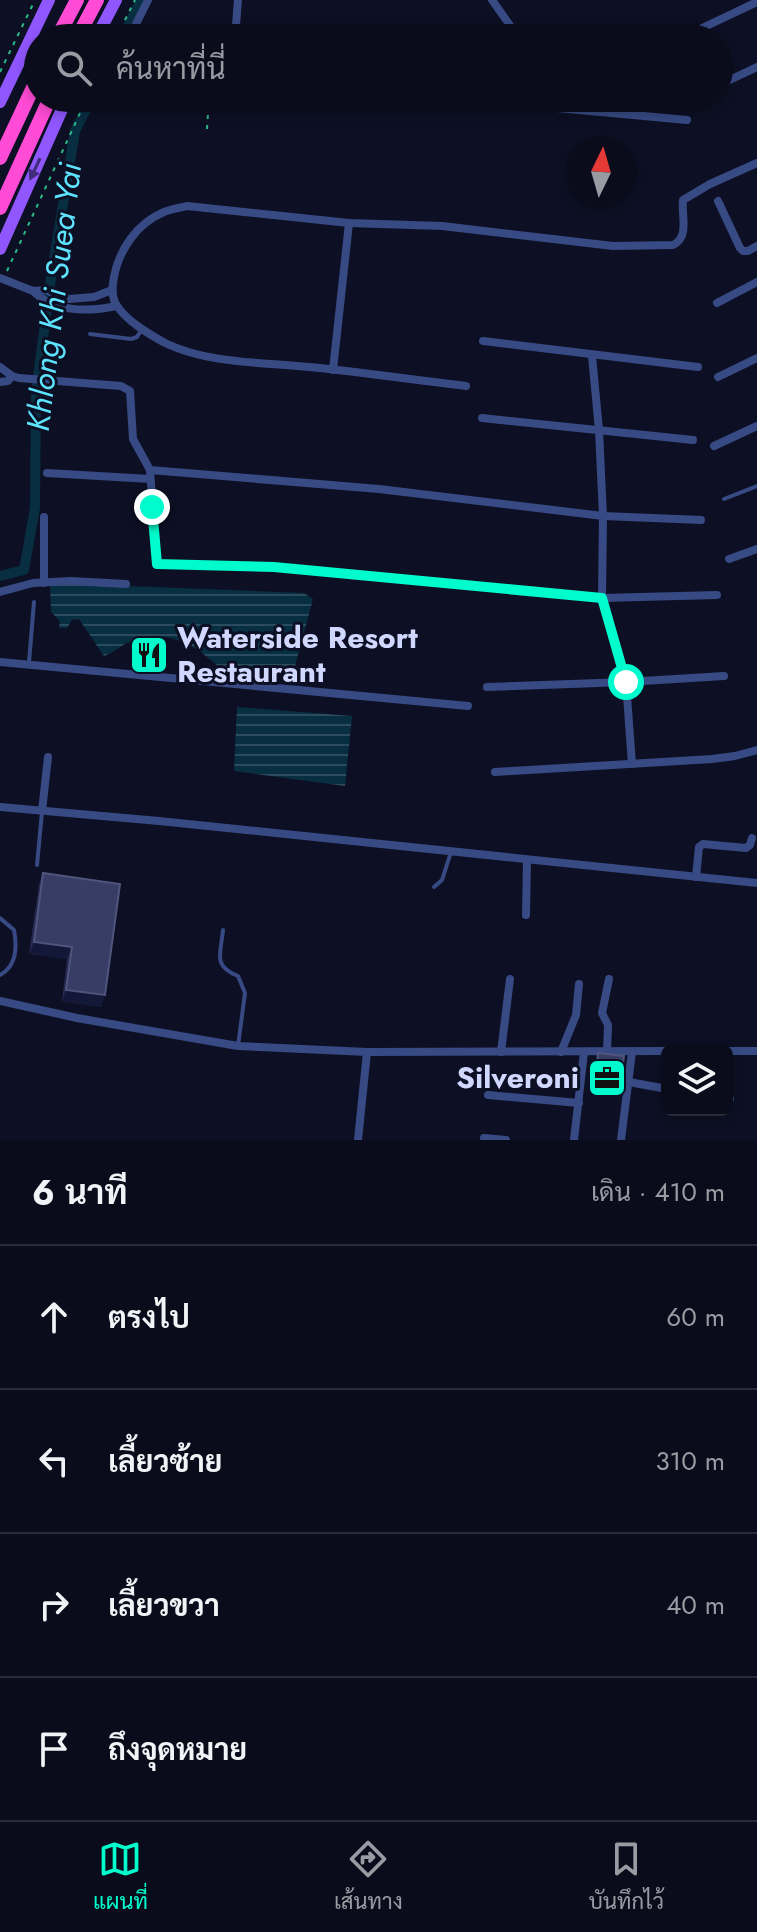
<!DOCTYPE html>
<html lang="th">
<meta charset="utf-8">
<style>
:root{--surface:#0a0c1b;--page:#181a28;--text:#f1f3f6;--muted:#999ba3;--line:#2a2c3a;--accent:#00fbcc}
body{margin:0;font-family:Jost,Sarabun,sans-serif;background:var(--page);color:var(--text)}
.controls{position:absolute;right:24px;bottom:24px;display:grid;overflow:hidden;border-radius:12px;box-shadow:0 4px 12px #0003}
.controls button{width:72px;height:72px;display:grid;place-items:center;padding:0;border:0;border-bottom:2px solid var(--line);background:var(--surface);color:var(--text);font:40px sans-serif}
.compass{position:absolute;left:565px;top:136px;width:72px;height:72px;border-radius:50%;background:var(--surface);box-shadow:0 4px 12px #0003;rotate:5deg}
.stop{position:absolute;width:24px;height:24px;margin:-18px;border:6px solid #00fbcc;border-radius:50%;background:#fff}
.stop.end{background:#00fbcc;border-color:#fff;box-shadow:0 2px 8px #0008}
.list{margin:0;padding:0;list-style:none}
h2{display:flex;justify-content:space-between;align-items:center;height:104px;margin:0;padding:0 32px;font-size:34px}
h2 small{font-size:26px;font-weight:400;color:var(--muted)}
.list li{display:grid;grid-template-columns:52px 1fr auto;gap:24px;align-items:center;box-sizing:border-box;height:144px;padding:0 32px;border-top:2px solid var(--line)}
.list b{display:block;font-size:30px;white-space:nowrap}
.list em{font-size:26px;font-style:normal;color:var(--muted)}
.icon{flex:none;width:44px;height:44px;fill:none;stroke:currentColor;stroke-width:2;stroke-linecap:round;stroke-linejoin:round}
.map{position:relative;flex:none;width:757px;height:1140px;overflow:hidden}
.search{position:absolute;background:var(--surface);box-shadow:0 4px 12px #0003;left:24px;right:24px;top:24px;height:88px;display:flex;align-items:center;gap:20px;box-sizing:border-box;padding:0 28px;border-radius:44px;color:var(--muted);font-size:30px}
.sheet{height:680px;background:var(--surface)}
nav{display:flex;justify-content:space-around;align-items:center;box-sizing:border-box;height:112px;border-top:2px solid var(--line);background:var(--surface);font-size:22px;color:var(--muted)}
nav a{display:grid;justify-items:center;gap:4px}
nav .on{color:var(--accent)}
.map>svg:first-child{display:block}
</style>
<div class="map">
<svg width="757" height="1140" viewBox="0 0 757 1140">
<defs>
<pattern id="water-rules" width="6" height="5" patternUnits="userSpaceOnUse" patternTransform="scale(2)"><rect width="6" height="5" fill="#082e42"/><path d="M0 2.5h6" fill="none" stroke="#2b4c5e"/></pattern>
</defs>
<rect width="100%" height="100%" fill="#0d1024"/>
<g fill="url(#water-rules)">
<path d="M50,583L304,593L313,599L294,670L221,669C195,644 163,626 127,643C119,647 113,653 104,656L79,619L72,620L67,628H59L60,621L51,612Z"/>
<path d="M237,707L352,716L345,786L234,771Z"/>
</g>
<g fill="none" stroke-linecap="round" stroke-linejoin="round">
<g stroke="#082e42" stroke-width="10">
<path d="M122,38L141,0"/>
<path d="M0,576L24,570L35,508L36,392L51,278L75,131L92,98"/>
</g>
<g stroke="#2ab987" stroke-width="2" stroke-dasharray="4 6" stroke-linecap="butt">
<path d="M116,38L135,0"/>
<path d="M0,72L35,0"/>
<path d="M207,129L209,98"/>
<path d="M7,271L87,98"/>
</g>
<g stroke="#374a84" stroke-width="4">
<path d="M90,334L131,339L137,337L142,329"/>
<path d="M724,499L757,486"/>
<path d="M29,662L34,602"/>
<path d="M37,865L42,812"/>
<path d="M434,887L442,880L451,852"/>
<path d="M0,918L14,930C17,946 17,966 0,975"/>
<path d="M223,930C221,953 212,966 238,976L245,993L238,1046"/>
</g>
<g stroke="#374a84" stroke-width="8">
<path d="M492,0L514,31L516,38"/>
<path d="M698,30L757,2"/>
<path d="M129,38L148,0"/>
<path d="M235,38L238,0"/>
<path d="M719,85L757,67"/>
<path d="M447,98L687,120"/>
<path d="M718,201L740,248L743,251H748L757,246"/>
<path d="M0,278L33,291L45,290L69,299L94,297L112,290"/>
<path d="M33,291C55,313 88,312 117,306"/>
<path d="M717,303L757,282"/>
<path d="M483,341L698,367"/>
<path d="M592,356L599,430L603,516L602,598L626,682L632,764"/>
<path d="M0,367L12,376L19,378L121,386L130,391L133,439L150,470L157,564L274,567L602,598L717,595"/>
<path d="M333,370L349,223"/>
<path d="M718,377L757,358"/>
<path d="M0,382L8,381L12,376"/>
<path d="M466,386C414,380 361,372 309,367C261,362 209,364 165,343C149,334 128,322 117,306C111,297 112,287 114,277C119,250 137,223 164,212C171,209 180,208 187,206L349,223L442,226L613,246L673,245C690,237 681,215 683,200L710,184L757,163"/>
<path d="M482,418L693,440"/>
<path d="M714,446L757,426"/>
<path d="M150,470L379,489L603,516L701,520"/>
<path d="M47,473L150,479"/>
<path d="M729,559L757,549"/>
<path d="M44,583V517"/>
<path d="M0,592L33,583L71,581L126,584"/>
<path d="M0,662L468,706"/>
<path d="M487,687L626,682L724,676"/>
<path d="M495,772L712,759L735,756L757,750"/>
<path d="M0,807L159,821L757,883"/>
<path d="M42,811L48,757"/>
<path d="M696,877L699,847L703,844L746,848L750,845L752,838"/>
<path d="M526,915L527,860"/>
<path d="M0,1001L77,1018L238,1046L367,1052L667,1051"/>
<path d="M727,1051H757"/>
<path d="M501,1052L510,979"/>
<path d="M561,1052L576,1015L579,984"/>
<path d="M607,1052L608,1025L602,1013L609,979"/>
<path d="M629,1082L667,1089"/>
<path d="M488,1095L579,1103"/>
<path d="M727,1099H730"/>
<path d="M484,1138L506,1140"/>
<path d="M358,1140L367,1052"/>
<path d="M574,1140L584,1052"/>
<path d="M621,1140L632,1052"/>
</g>
<g stroke="#9057ff" stroke-width="12">
<path d="M96,38L116,0"/>
<path d="M0,102L49,0"/>
<path d="M0,249L67,98"/>
</g>
<g stroke="#ff4bd5" stroke-width="14">
<path d="M57,38L77,0"/>
<path d="M77,38L97,0"/>
<path d="M0,158L38,77"/>
<path d="M0,208L50,98"/>
</g>
</g>
<g fill="#262a52">
<path d="M43,873L105,995L101,1007L62,1001L67,959L29,954L39,885Z"/>
<path d="M598,1053L618,1096L593,1094L596,1059Z"/>
</g>
<g fill="#141838">
<path d="M34,942L72,947L67,959L29,954Z"/>
<path d="M66,990L105,995L101,1007L62,1001Z"/>
<path d="M595,1088L620,1090L618,1096L593,1094Z"/>
</g>
<g fill="#383d65" stroke="#50557d" stroke-width="2">
<path d="M43,873L120,884L105,995L66,990L72,947L34,942Z"/>
<path d="M598,1053L624,1056L620,1090L595,1088Z"/>
</g>
<defs><path id="oneway-solid" d="M-6-.8H1V-3.2L6.5 0L1 3.2V.8H-6Z" transform="scale(2)"/></defs>
<use fill="#412c7c" href="#oneway-solid" transform="translate(35 169) rotate(115)"/>
<g fill="none" stroke-linecap="round" stroke-linejoin="round">
<path stroke="#00fbcc" stroke-width="10" d="M152,507L157,564L274,567L602,598L626,682"/>
</g>
<defs>
<symbol id="restaurant-square" viewBox="-11 -11 22 22"><rect x="-9" y="-9" width="18" height="18" rx="4" fill="#00fbcc" stroke="#0d1024"/><path d="M-5-6h1v4h1v-4h1v4h1v-4h1v5L-1.5 .5V6h-2V.5L-5-1ZM5-6V6H3V1.5H1.5Q1.5-4 5-6Z" fill="#111"/></symbol>
<symbol id="office-square" viewBox="-11 -11 22 22"><rect x="-9" y="-9" width="18" height="18" rx="4" fill="#00fbcc" stroke="#0d1024"/><path d="M-6-3h4V-5.5h4V-3h4V5H-6ZM-1-4.5V-3h2v-1.5ZM-6 0V1H6V0Z" fill="#111"/></symbol>
</defs>
<g fill-rule="evenodd">
<use href="#restaurant-square" x="127" y="633" width="44" height="44"/>
<use href="#office-square" x="585" y="1056" width="44" height="44"/>
</g>
<g text-anchor="middle" stroke-width="6" stroke-linejoin="round" paint-order="stroke">
<g font-size="30" font-weight="bold" fill="#d0d8ff" stroke="#0d1024" text-anchor="start">
<text x="177" y="648">Waterside Resort<tspan x="177" dy="34">Restaurant</tspan></text>
<text x="579" y="1088" text-anchor="end">Silveroni</text>
</g>
<g font-size="32" font-style="italic" fill="#5ee3ff" stroke="#0d1024">
<text transform="translate(54 297) rotate(-83)" y="11">Khlong Khi Suea Yai</text>
</g>
</g>
</svg>
<div class="controls">
<button><svg class="icon" aria-label="layers" viewBox="0 0 24 24"><path d="M12 4l9 5-9 5-9-5zM3 14l9 5 9-5"/></svg></button>
</div>
<svg class="compass" viewBox="-18 -18 36 36"><path d="M0-13l5 13h-10z" fill="#e53935"/><path d="M0 13l5-13h-10z" fill="#999ba3"/></svg>
<div class="stop" style="left:626px;top:682px"></div>
<div class="stop end" style="left:152px;top:507px"></div>
<div class="search"><svg class="icon" aria-label="search" viewBox="0 0 24 24"><circle cx="10" cy="10" r="6"/><path d="M15 15l6 6"/></svg>ค้นหาที่นี่</div>
</div>
<section class="sheet">
<h2>6 นาที<small>เดิน · 410 m</small></h2>
<ul class="list">
<li><svg class="icon" aria-label="ahead" viewBox="0 0 24 24"><path d="M12 20V5M6 11l6-6 6 6"/></svg><div><b>ตรงไป</b></div><em>60 m</em></li>
<li><svg class="icon" aria-label="left" viewBox="0 0 24 24"><path d="M17 20v-9H6M10 6l-5 5 5 5"/></svg><div><b>เลี้ยวซ้าย</b></div><em>310 m</em></li>
<li><svg class="icon" aria-label="right" viewBox="0 0 24 24"><path d="M7 20v-9h11M14 6l5 5-5 5"/></svg><div><b>เลี้ยวขวา</b></div><em>40 m</em></li>
<li><svg class="icon" aria-label="arrive" viewBox="0 0 24 24"><path d="M6 21V4h12l-3 4 3 4H6"/></svg><div><b>ถึงจุดหมาย</b></div></li>
</ul>
</section>
<nav>
<a class="on"><svg class="icon" aria-label="map" viewBox="0 0 24 24"><path d="M3 6l6-2 6 2 6-2v14l-6 2-6-2-6 2zM9 4v14M15 6v14"/></svg>แผนที่</a>
<a><svg class="icon" aria-label="directions" viewBox="0 0 24 24"><path d="M12 3l9 9-9 9-9-9zM9 14v-3h6M13 9l2 2-2 2"/></svg>เส้นทาง</a>
<a><svg class="icon" aria-label="saved" viewBox="0 0 24 24"><path d="M7 4h10v16l-5-4-5 4z"/></svg>บันทึกไว้</a>
</nav>
